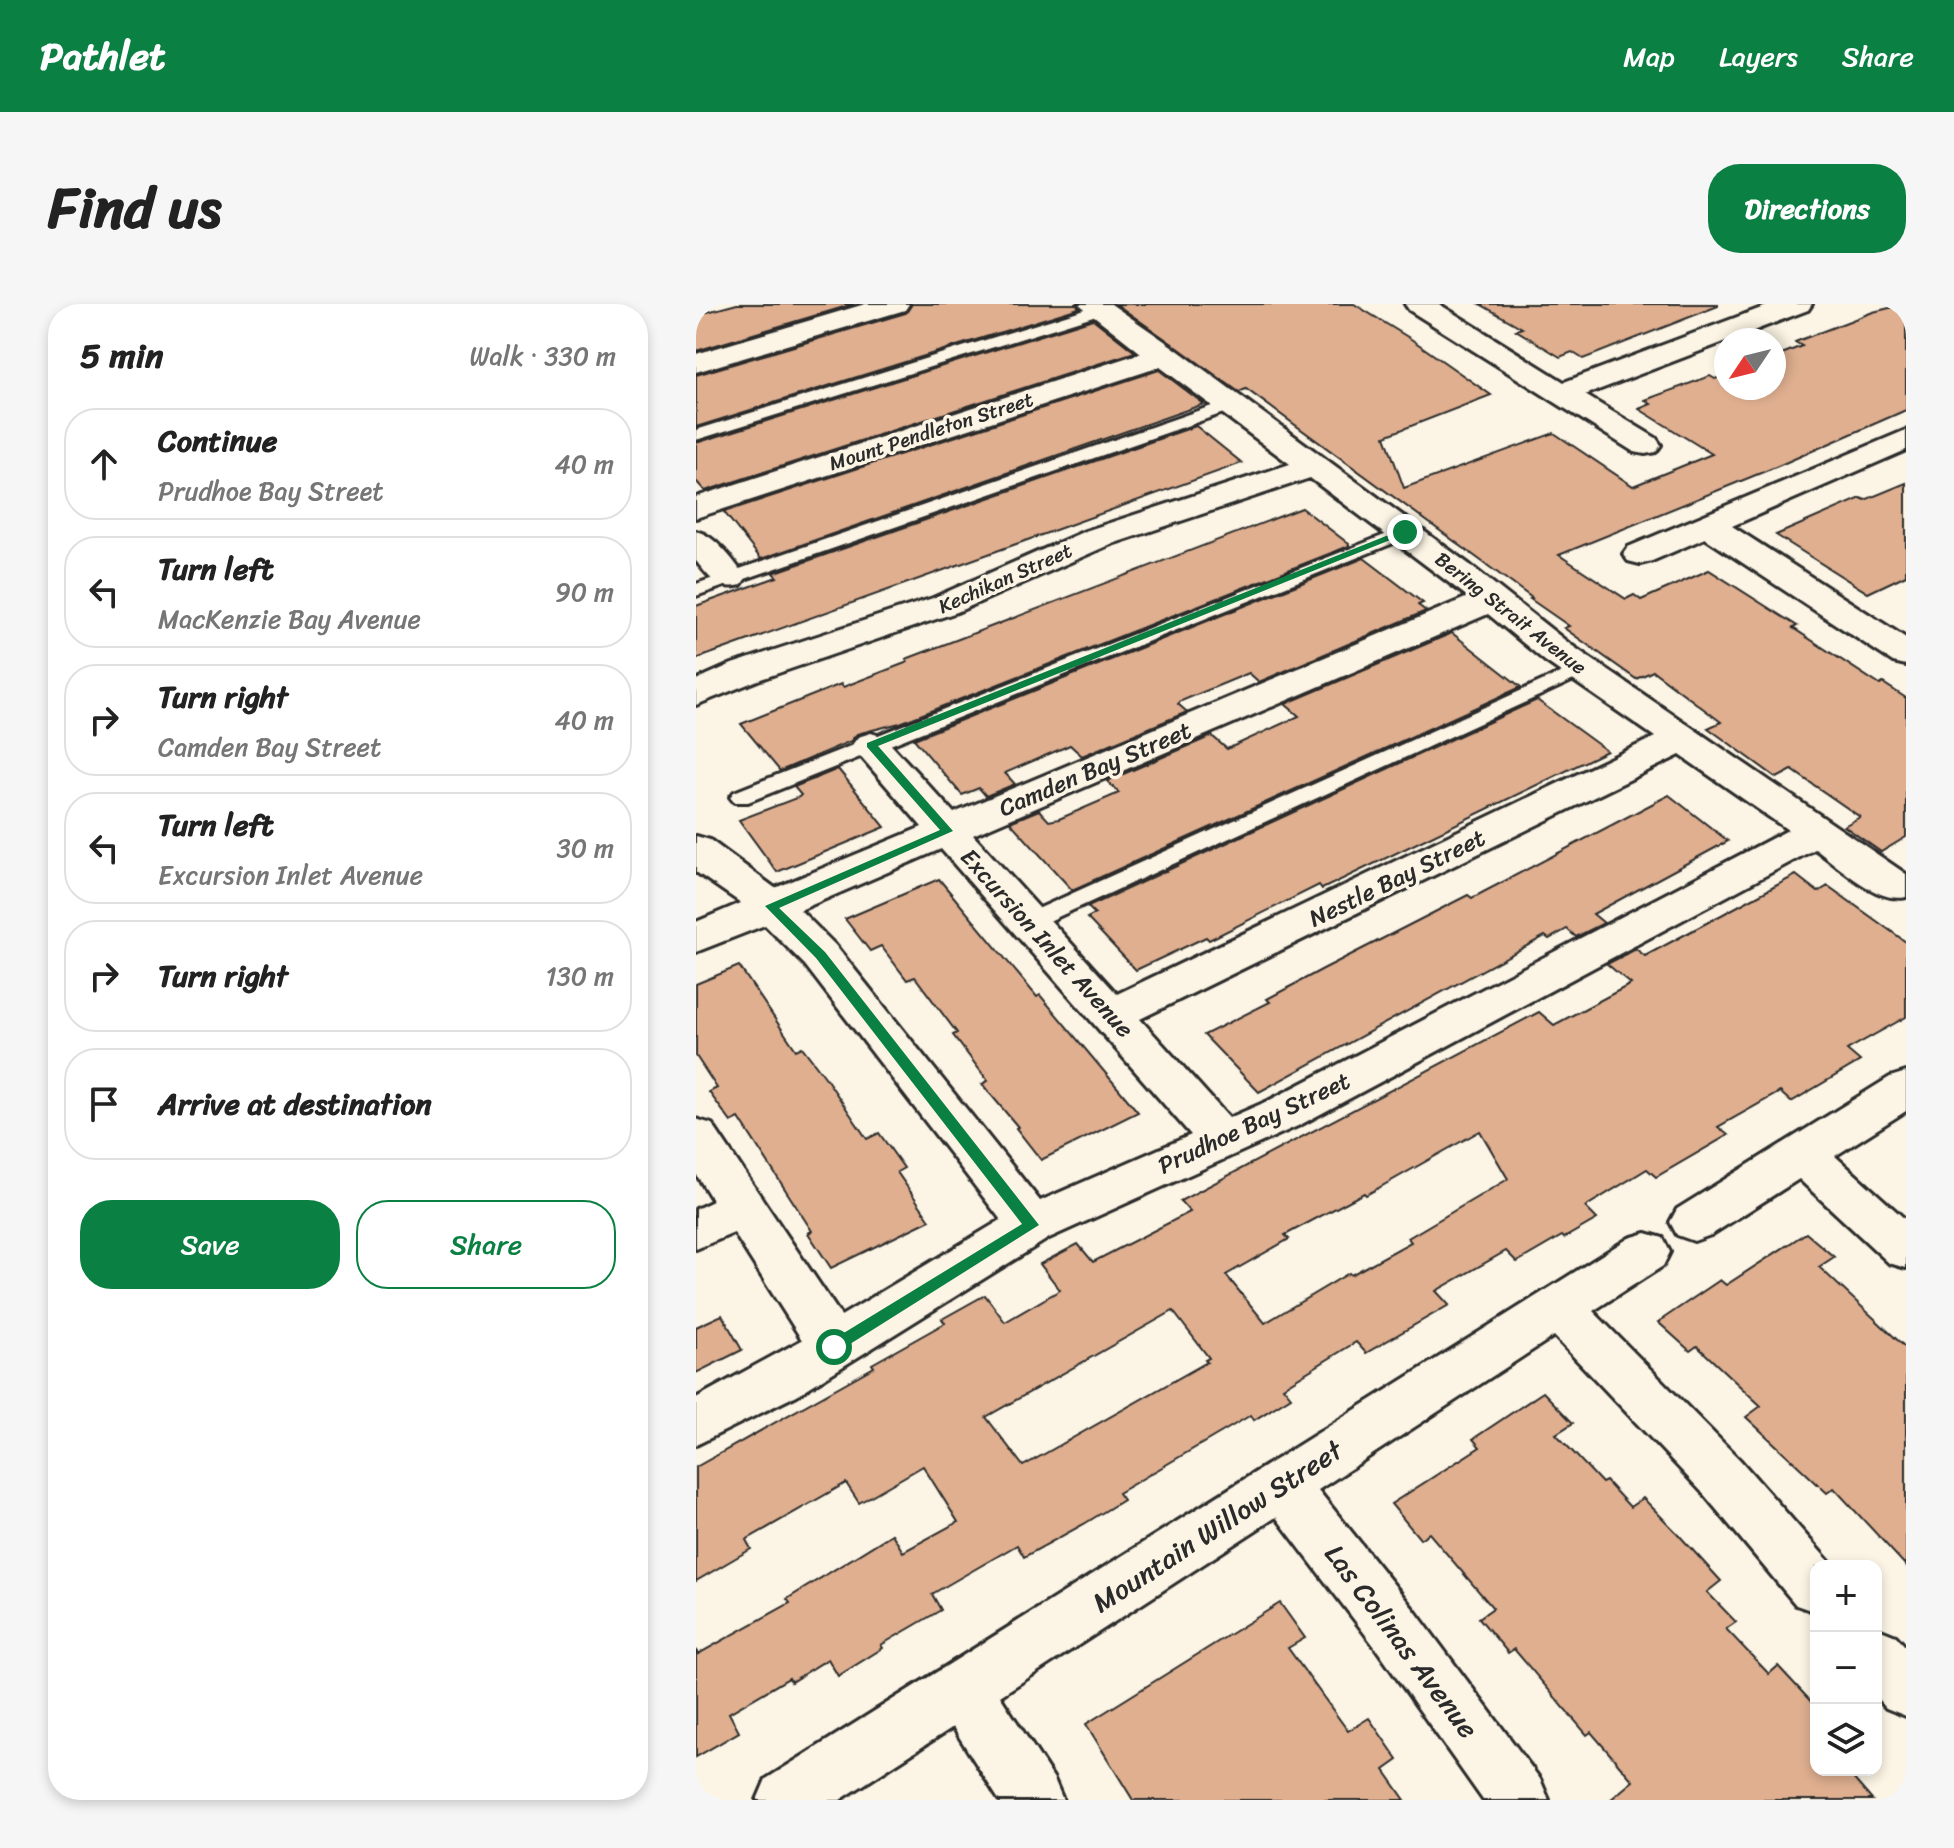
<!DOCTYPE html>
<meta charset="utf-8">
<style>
:root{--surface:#fff;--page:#f6f6f6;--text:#222;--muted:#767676;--line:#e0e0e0;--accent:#0b8043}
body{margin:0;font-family:Sriracha,sans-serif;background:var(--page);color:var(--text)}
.controls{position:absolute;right:24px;bottom:24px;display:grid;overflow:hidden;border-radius:16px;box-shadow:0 4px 12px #0003}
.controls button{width:72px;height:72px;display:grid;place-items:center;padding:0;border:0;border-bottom:2px solid var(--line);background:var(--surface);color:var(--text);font:40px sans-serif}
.compass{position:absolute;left:1018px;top:24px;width:72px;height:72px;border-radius:50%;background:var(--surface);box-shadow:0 4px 12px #0003;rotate:235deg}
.stop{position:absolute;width:24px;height:24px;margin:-18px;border:6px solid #0b8043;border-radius:50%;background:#fff}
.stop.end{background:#0b8043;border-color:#fff;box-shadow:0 2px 8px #0008}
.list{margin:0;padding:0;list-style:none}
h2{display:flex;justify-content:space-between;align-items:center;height:104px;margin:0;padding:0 32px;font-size:34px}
h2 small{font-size:26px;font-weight:400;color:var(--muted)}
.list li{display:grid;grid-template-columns:52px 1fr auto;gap:24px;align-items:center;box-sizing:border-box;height:112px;margin:0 16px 16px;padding:0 16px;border:2px solid var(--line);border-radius:32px}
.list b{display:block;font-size:30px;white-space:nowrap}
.list p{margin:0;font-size:26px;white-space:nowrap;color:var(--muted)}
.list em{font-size:26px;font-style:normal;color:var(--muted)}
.actions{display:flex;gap:16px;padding:24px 32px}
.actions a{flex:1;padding:18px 0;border:2px solid var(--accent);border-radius:32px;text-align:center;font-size:28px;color:var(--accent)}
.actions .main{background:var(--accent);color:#fff}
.icon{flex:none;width:44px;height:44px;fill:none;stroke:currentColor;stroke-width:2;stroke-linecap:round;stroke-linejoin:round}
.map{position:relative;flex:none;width:1210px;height:1496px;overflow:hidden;border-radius:32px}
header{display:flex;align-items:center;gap:48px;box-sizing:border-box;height:112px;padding:0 40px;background:var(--accent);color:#fff}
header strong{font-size:38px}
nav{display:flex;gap:44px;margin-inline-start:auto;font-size:28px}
.intro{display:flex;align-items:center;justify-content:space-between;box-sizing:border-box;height:192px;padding:0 48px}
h1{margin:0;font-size:56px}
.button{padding:20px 36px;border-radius:32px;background:var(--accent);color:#fff;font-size:28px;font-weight:700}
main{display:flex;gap:48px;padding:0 48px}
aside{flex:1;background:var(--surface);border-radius:32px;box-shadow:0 4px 12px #0003}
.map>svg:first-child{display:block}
</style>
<header>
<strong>Pathlet</strong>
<nav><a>Map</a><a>Layers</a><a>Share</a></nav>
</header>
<div class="intro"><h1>Find us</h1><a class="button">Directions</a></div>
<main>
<aside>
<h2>5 min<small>Walk · 330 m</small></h2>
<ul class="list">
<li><svg class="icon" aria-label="ahead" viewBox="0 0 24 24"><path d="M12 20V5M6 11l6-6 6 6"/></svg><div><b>Continue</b><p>Prudhoe Bay Street</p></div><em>40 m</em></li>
<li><svg class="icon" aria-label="left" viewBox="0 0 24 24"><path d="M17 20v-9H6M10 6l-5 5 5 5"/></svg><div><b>Turn left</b><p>MacKenzie Bay Avenue</p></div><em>90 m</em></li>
<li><svg class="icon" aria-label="right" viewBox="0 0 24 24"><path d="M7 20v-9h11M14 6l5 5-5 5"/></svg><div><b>Turn right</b><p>Camden Bay Street</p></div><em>40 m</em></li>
<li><svg class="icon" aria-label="left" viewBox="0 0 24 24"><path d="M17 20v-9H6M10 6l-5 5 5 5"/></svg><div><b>Turn left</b><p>Excursion Inlet Avenue</p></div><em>30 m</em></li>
<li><svg class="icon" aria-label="right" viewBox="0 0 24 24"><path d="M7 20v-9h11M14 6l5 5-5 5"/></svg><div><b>Turn right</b></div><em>130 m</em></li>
<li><svg class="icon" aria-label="arrive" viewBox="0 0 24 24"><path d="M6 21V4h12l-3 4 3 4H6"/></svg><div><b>Arrive at destination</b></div></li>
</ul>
<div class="actions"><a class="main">Save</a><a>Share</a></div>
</aside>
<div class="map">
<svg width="1210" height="1496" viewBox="0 0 1210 1496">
<rect width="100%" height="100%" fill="#fcf5e5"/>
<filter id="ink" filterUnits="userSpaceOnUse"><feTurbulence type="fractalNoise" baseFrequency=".0125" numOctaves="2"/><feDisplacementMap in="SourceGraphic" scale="16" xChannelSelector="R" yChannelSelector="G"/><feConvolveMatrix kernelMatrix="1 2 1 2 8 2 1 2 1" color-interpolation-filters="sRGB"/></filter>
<g filter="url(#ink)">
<g fill="#dfaf90" stroke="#2b2b2b" stroke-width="2" fill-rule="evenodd">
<path d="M41,0H158L0,47V11Z"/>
<path d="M216,0H380L383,4L0,123V71L210,9Z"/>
<path d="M420,0H658L715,35L795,91L689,132L708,184L858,129L937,182L1016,150L943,105L955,100L949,96L1014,72L1019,75L1030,71V84H1078V53L1106,42L1099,38L1177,8L1210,0V106L1082,162L863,251L930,295L938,291L945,296L1013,266L1101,322L1097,324L1184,381L1187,379L1210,394V533L1185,548L1148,522L1164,513L1096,466L1081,474L1012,424L1025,418L957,367L940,375L868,324L873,322L834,295L836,294L550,85L543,88Z"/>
<path d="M784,0H1022V2L887,55L876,48L864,53L820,26L826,24Z"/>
<path d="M397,15L439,48L9,187L0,177V139Z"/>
<path d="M463,66L508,100L65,255L28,208Z"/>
<path d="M500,122L546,159L0,355V302L81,273L77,269Z"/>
<path d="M1210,179V271L1172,289L1080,231L1165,194L1169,196Z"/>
<path d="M606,204L653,240V242L204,419L161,430L155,437L84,467L45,420L145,380L147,383L212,358L210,355Z"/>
<path d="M668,254L727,299L722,301L730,307L563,378L553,369L485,397L482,400L491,408L386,452L374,441L309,469L319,480L290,492L283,484L266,491L218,435Z"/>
<path d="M756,329L825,383L376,586L314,518L343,506L353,517L363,515L423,489L411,477L516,432L531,445L603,412L589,400Z"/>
<path d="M841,396L911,447L626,585L623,581L513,636L510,633L440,666L391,614L399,610L392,603Z"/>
<path d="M142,465L189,523L81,568L43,516L103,493L105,491L98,483Z"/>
<path d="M973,491L1032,537L897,610L908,619L880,633L871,625L853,635L849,632L563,788L508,731L574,698L571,695L627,665L772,591L776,594Z"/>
<path d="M1100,571L1122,588L1132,582L1210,638V713L1151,746L1164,757L1095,798L1084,788L1022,823L1032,831L960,873L951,865L889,903L901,915L868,934L866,932L821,958L810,947L740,987L753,1001L670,1049L660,1038L587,1083L595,1093L558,1116L555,1111L422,1189L427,1196L388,1220L328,1253L321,1241L236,1290L245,1306L185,1341L187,1344L142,1372L132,1355L95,1378L93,1374L33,1409L43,1428L0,1453V1346L2,1350L94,1299L91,1295L196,1230L207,1248L262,1218L227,1162L163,1199L150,1179L50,1236L55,1245L0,1277V1163L178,1063L176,1060L249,1019L246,1015L289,991L309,1018L364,986L344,960L382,940L397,958L494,908L484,897L843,708L858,721L935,680L911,660L940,645L949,652ZM784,827L812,875L712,934L715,938L655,971L653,969L569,1019L530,971L593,935L589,931L668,889L670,891ZM477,1007L513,1054L509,1056L511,1058L327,1162L290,1113Z"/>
<path d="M243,575L341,693L344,691L442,808L345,856L320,824L322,823L286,780L292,777L257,731L261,729L219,673L211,676L185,642L174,647L149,615Z"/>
<path d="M43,662L100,746L106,743L129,773L171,835L183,829L208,864L201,868L234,916L135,964L112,929L116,927L43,814L35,818L13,788L21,784L0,752V680Z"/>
<path d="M1110,929L1138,953L1123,963L1210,1044V1262L1138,1184L1131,1189L1050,1113L1065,1102L1001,1042L994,1047L962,1018L1024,976L1030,981Z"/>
<path d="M26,1011L46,1046L0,1069V1023Z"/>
<path d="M847,1088L877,1119L860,1130L906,1179L910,1177L934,1203L947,1194L981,1229L1025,1277L1011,1288L1040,1318L1030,1325L1073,1370L1082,1362L1120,1403V1466H1150L1176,1496H914L937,1477L895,1428L891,1431L818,1345L812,1349L783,1314L797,1304L733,1229L724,1235L695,1200L784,1143L777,1135Z"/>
<path d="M584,1299L609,1334L592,1344L652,1427L673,1414L702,1456L688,1466L709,1496H437L390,1420Z"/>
</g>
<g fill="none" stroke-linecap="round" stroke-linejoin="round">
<defs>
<g id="service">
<path d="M405,0L413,5L410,8L0,136V126Z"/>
<path d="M536,95L542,96L544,100L542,104L0,292V280Z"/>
<path d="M709,223L718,228L715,232L52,498H38L34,493L38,488Z"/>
<path d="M886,359L893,361L896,365L893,369L340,623H324L321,618L324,613Z"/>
</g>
<g id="minor">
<path d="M169,0H213L209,6L0,68V50Z"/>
<path d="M383,0H415L480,45L774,261L875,341L1210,570V593C1182,600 1142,562 1119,545L604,821L353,934L101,1091L0,1141V1094L106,1036L38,929L0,945V905L17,897L0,870V815L16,820L145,1012L305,916L109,661L69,621L0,648V618L45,599L0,568V532L14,536L79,584L226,523L162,449L156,441L162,433L175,429L188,433L258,509L772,293L614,174L413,241L261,308L62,376L0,401V376L36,360L237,294L389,227L594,160L464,63L0,214V193L445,49ZM792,310L849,357L959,433L421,690L277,531ZM984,451L1092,526L572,797L533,814L444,715ZM245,545L495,831L344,897L139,641L104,606Z"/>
<path d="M709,0H743L868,78L1076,0H1116L1112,6L889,91L960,134L965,141L960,148L949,150L938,148L713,6Z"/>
<path d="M1210,126V146L1036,222L1210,334V361L1197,358L1009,234L956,257L944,260L932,257L927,250L932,243Z"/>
<path d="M0,227C20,232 38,257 50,274L45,281C22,287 14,274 0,257Z"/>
<path d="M1210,768V807L1139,852L1210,916V964L1193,959L1103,875L1015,931L998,937L981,931L974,918L981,905L1194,773Z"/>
<path d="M950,929L967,934L974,948L967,962L897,1007L1044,1156L1137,1262H1120V1308L1100,1301L1006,1188L858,1032L622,1186L719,1307L844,1475L853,1496H787L679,1343L580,1213L304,1392L358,1475L367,1496H303L257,1423L144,1496H61L70,1475L933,934Z"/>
<path d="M1180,1324L1200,1332L1210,1343V1412L1190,1404L1180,1393Z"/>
</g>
</defs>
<use href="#service" stroke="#2b2b2b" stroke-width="6"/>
<use href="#minor" stroke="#2b2b2b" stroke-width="6"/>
<use href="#service" fill="#fcf5e5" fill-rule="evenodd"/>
<use href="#minor" fill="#fcf5e5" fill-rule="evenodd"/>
</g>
</g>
<path fill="#0b8043" d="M705,226L714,228L182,442L257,527L83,604L129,648L343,921L143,1047H133V1038L326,920L120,654L69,602L244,526L171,443V439Z"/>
<g text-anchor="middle" stroke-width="7" stroke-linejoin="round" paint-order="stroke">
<g font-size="20" fill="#2b2b2b" stroke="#fcf5e5">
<text transform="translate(235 127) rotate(-18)" y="7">Mount Pendleton Street</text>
<text transform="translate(309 274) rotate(-24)" y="7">Kechikan Street</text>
<text transform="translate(815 309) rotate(38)" y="7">Bering Strait Avenue</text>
</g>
<g font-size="24" fill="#2b2b2b" stroke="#fcf5e5">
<text transform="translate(399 465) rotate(-23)" y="8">Camden Bay Street</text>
<text transform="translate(701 574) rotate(-26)" y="8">Nestle Bay Street</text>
<text transform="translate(351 639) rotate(48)" y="8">Excursion Inlet Avenue</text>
<text transform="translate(558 819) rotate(-25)" y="8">Prudhoe Bay Street</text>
</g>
<g font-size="28" fill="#2b2b2b" stroke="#fcf5e5">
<text transform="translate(521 1222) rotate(-33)" y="10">Mountain Willow Street</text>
<text transform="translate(706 1337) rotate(53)" y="10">Las Colinas Avenue</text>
</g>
</g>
</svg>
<div class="controls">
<button>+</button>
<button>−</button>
<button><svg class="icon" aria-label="layers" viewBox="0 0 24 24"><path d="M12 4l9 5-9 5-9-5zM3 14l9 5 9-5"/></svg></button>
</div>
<svg class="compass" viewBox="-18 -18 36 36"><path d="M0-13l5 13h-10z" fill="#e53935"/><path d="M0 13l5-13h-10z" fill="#767676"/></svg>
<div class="stop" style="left:138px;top:1043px"></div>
<div class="stop end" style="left:709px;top:228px"></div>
</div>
</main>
